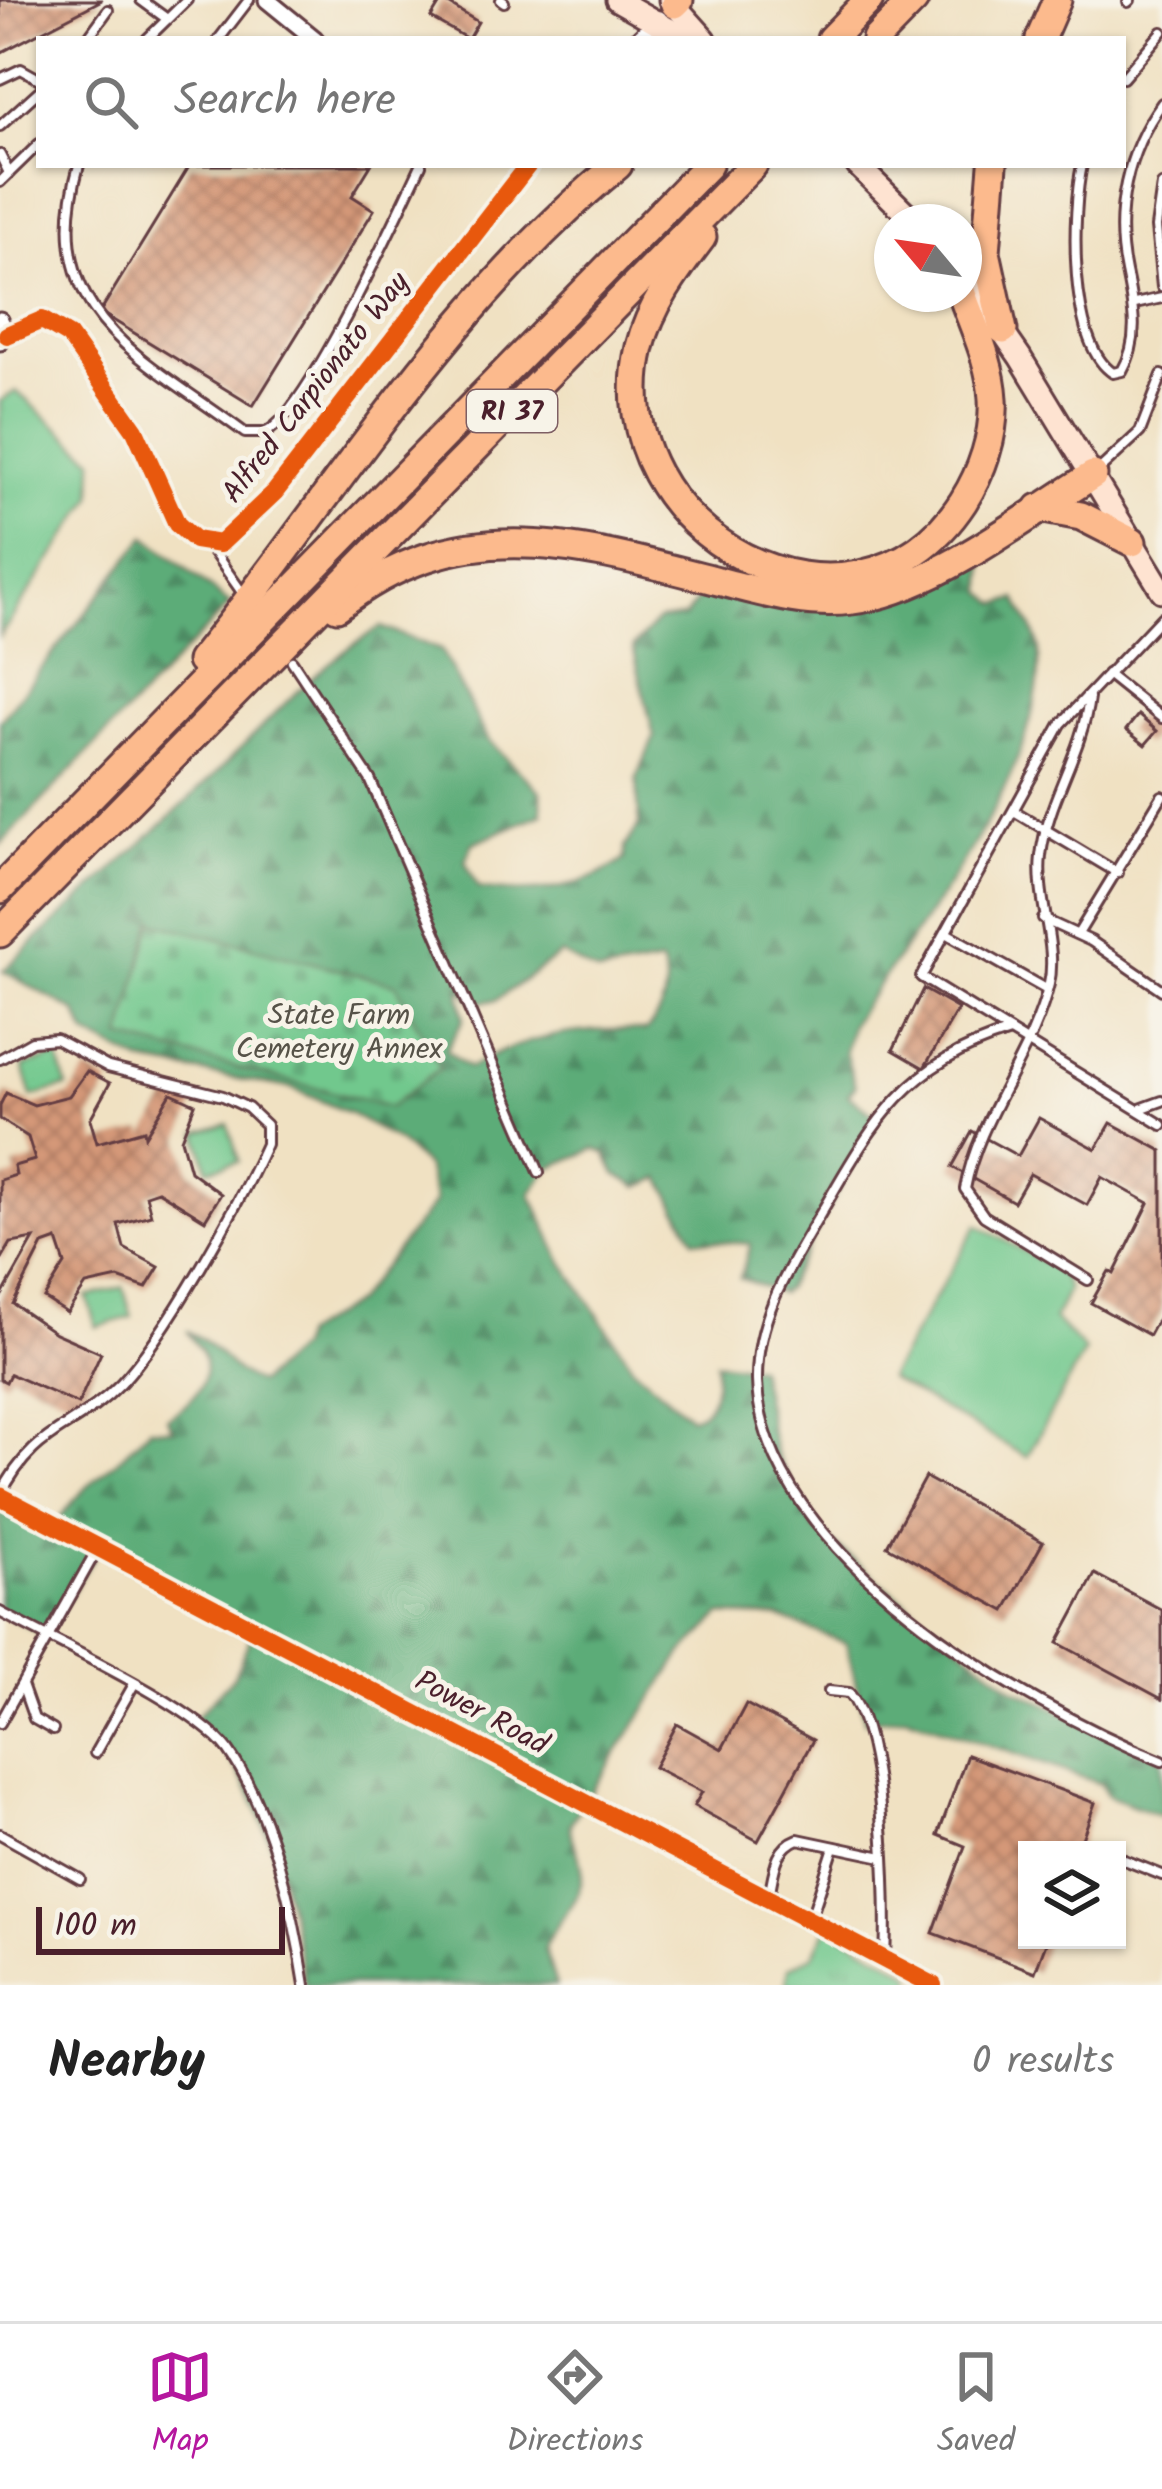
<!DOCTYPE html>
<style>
:root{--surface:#fff;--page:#f6f6f6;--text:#222;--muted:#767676;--line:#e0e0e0;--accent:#b5179e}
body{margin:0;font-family:Kalam,sans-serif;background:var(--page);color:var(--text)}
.controls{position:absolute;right:36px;bottom:36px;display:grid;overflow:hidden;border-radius:0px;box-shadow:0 3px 9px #0004}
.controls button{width:108px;height:108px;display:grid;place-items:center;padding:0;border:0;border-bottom:3px solid var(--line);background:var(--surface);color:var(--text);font:60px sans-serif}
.compass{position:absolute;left:874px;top:204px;width:108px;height:108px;border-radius:50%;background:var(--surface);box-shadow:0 3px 9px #0004;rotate:299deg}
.scale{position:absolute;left:36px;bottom:30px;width:249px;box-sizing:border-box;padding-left:12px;border:6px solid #4a1f2b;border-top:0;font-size:33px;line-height:42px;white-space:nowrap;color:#4a1f2b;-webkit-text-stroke:9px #f7f3e8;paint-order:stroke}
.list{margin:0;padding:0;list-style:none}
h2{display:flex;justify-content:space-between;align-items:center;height:156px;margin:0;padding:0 48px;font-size:51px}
h2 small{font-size:39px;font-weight:400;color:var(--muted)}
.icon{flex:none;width:66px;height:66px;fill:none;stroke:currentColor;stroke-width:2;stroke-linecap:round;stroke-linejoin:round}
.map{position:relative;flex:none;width:1162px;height:1985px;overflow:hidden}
.search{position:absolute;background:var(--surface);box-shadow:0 3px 9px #0004;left:36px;right:36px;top:36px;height:132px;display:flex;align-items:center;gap:30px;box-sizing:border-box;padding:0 42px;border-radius:0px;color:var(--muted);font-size:45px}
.sheet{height:336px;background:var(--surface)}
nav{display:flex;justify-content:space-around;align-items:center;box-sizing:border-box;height:168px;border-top:3px solid var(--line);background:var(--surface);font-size:33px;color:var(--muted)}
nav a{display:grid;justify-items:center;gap:6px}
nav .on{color:var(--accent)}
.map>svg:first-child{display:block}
</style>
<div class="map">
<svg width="1162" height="1985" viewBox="0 0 1162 1985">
<defs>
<pattern id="grass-tufts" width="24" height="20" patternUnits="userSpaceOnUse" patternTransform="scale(3)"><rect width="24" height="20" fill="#71c88d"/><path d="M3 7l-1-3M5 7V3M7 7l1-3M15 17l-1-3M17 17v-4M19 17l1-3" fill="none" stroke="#63ab7a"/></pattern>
<pattern id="forest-firs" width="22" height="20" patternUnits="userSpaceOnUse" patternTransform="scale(3)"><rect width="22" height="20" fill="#5cac78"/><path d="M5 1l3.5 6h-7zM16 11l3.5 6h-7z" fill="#4e8b63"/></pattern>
<pattern id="cemetery-stones" width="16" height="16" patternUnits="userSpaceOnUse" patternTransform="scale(3)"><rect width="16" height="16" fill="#71c88d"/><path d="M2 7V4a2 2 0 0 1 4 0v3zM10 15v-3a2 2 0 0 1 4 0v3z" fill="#63ab7a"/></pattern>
<pattern id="building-cross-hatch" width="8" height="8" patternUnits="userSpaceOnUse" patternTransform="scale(3)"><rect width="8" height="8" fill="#d49878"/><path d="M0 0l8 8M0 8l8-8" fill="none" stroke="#ae7b63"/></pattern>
</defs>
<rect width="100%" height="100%" fill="#f7f3e8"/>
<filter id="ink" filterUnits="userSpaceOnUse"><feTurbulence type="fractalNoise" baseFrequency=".00833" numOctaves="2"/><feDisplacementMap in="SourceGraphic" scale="24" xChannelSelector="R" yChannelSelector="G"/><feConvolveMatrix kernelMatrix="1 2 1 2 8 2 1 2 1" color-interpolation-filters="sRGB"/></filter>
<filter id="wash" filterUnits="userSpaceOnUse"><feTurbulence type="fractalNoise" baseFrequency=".004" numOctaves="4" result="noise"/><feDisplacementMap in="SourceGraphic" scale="48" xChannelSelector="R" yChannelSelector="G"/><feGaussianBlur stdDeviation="2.7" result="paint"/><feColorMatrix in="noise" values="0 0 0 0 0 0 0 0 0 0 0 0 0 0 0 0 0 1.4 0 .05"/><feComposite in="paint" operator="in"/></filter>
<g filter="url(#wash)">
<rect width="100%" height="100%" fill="#f0e1c2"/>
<path fill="url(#grass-tufts)" stroke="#5e745c" stroke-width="3" d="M828,1926L912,1974L913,1985H786L789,1968L814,1954Z"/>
<g fill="url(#forest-firs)" stroke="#536652" stroke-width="3" fill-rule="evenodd">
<path d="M146,536L230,604L0,845V721Z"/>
<path d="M966,557L984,565V592L998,604L1017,599C1024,614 1038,635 1039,650C1046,775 917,925 851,1025L845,1052L855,1086L848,1095L877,1117L785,1289L780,1293L740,1278L751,1244L694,1239L661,1178L638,1187L616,1174L606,1153L595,1149L549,1168L531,1194L561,1259L633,1367L690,1417C718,1410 714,1386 716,1362L758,1367L775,1453L814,1528L1013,1688L1162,1759V1816L1108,1796L1101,1784L907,1716L865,1721L846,1643L778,1617L721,1615L683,1653L570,1824C569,1843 581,1852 582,1870C584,1900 555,1922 544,1948L556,1985H305C286,1894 268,1782 194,1719L234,1676L255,1627L100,1546L45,1636L0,1612V1495L57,1523C80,1486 120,1463 149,1428L173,1429L167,1418C189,1405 211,1386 203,1356C201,1348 191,1340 188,1332C216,1343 231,1375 259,1383L297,1349L302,1335L355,1302L435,1202L426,1167L399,1142L349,1113L291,1088L141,1062L87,1035L76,1012L3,971C71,907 141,846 208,781C265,726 311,668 381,627L441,650L489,741L541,792L542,814L473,843L465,861L478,888C529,896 582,891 625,859V847L639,825L637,778L654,737L633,647L658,620L685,617L711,581L821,601ZM561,954L598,974L661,963C670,989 665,1010 646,1031C582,1027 525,1035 469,1068L446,1050L464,1019L459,985L474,1003L496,1000Z"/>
</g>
<path fill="url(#cemetery-stones)" stroke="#5e745c" stroke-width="3" d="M152,922L396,984L440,1068L390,1107L122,1038Z"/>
<g fill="#71c88d" stroke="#5e745c" stroke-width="3">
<path d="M16,391L94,459L93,497L0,636V401Z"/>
<path d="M58,1056L67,1087L32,1097L23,1067Z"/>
<path d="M228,1124L239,1161L208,1169L198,1133Z"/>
<path d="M977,1225L1061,1272L1068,1290L1054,1319L1085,1351L1027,1457L888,1378Z"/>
<path d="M123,1287L132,1317L96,1327L87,1297Z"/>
</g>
<g id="blocks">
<g fill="url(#building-cross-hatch)">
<path d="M0,0H102L0,53Z"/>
<path d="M442,0L478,22L468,39L431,18Z"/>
<path d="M190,165H371L352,196L374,210L253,406L100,312Z"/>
<path d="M1138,715L1157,731L1145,745L1126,730Z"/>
<path d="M923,989L958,1009L924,1068L893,1050Z"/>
<path d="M87,1071L110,1083L90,1119L97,1143L144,1130L145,1136L171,1093L195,1104L181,1139L190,1171L221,1194L205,1220L158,1191L146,1195L151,1215L118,1224L124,1248L159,1267L146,1288L118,1278L86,1285L67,1313L44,1298L65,1264L57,1240L43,1245L13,1304L55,1333L101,1353L78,1404L10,1374L6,1382L0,1379V1299L34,1239L11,1243L0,1262V1180L16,1175L14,1166L35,1160L28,1137L0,1119V1105L6,1093L34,1105L69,1096Z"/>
<path d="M1039,1118L1096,1149L1111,1123L1162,1151V1311L1149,1335L1091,1303L1109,1271L1114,1274L1149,1203L1102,1177L1087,1205L1030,1174L1014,1202L952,1167L972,1131L1018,1156Z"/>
<path d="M925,1477L1043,1542L1005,1611L887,1546Z"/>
<path d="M1095,1574L1162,1610V1699L1058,1643Z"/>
<path d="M746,1704L813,1740L758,1841L694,1806L702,1792L654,1767L677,1724L722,1749Z"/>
<path d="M967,1755L1095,1803L1078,1850H1027V1940H1047L1035,1972L933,1933L965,1846L938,1835Z"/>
</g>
</g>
</g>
<g filter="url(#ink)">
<use href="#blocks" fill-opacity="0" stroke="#633c42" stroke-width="3"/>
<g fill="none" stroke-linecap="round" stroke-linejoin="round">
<defs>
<g id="service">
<path d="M141,0L167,19"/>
<path d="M501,0L504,2"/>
<path d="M1128,2L1130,0"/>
<path d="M87,39L108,10"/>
<path d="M147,39L187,0"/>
<path d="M219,39L249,0"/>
<path d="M1123,78L1162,32"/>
<path d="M0,79L21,69L39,79"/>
<path d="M0,126L39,91"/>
<path d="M0,155L9,173"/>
<path d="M79,165C37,316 142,356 245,433C247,433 262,433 264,433C304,419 400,210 421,165"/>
<path d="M1082,165C1072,210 1068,344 1113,373L1122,371C1141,339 1133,306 1126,272C1113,213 1127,151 1162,103"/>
<path d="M0,182L39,144"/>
<path d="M1162,185L1156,227L1162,287"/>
<path d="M1135,304L1162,298"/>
<path d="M1099,470L1140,432L1162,375"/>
<path d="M208,544L241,591"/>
<path d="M1162,617L1061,724L921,977L1162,1125"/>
<path d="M292,661L370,779L539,1172"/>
<path d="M1107,674L1162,718"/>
<path d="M1014,811L1118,873"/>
<path d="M1043,919L1091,941L1162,990"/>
<path d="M948,934L1047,990"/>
<path d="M1078,934L1162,796"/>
<path d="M1010,1032C908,1063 875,1119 825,1206C793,1262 756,1314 757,1381C761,1551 1022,1705 1162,1761"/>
<path d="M0,1059L32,1041L56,1039L108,1067L223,1096L248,1108L266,1125V1144C239,1204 165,1337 121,1383C74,1432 35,1426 0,1496"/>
<path d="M1140,1109L1162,1101"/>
<path d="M1088,1280L984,1216L965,1189C978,1117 1032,1056 1049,984C1058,946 1036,899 1041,856C1047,800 1082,754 1089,698"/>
<path d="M0,1612C54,1642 194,1705 228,1750C271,1810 294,1913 305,1985"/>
<path d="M22,1685L34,1719L53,1730"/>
<path d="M829,1691L849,1693C884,1733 888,1902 885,1957"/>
<path d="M0,1723L99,1546"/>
<path d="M95,1753L133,1686"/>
<path d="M0,1834L80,1879"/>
<path d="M1093,1848L1099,1850"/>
<path d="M1117,1857L1162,1875"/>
<path d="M769,1896C774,1874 774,1848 798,1839L883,1857"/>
<path d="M811,1918L834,1847"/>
</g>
<g id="minor">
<path d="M267,0L315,39"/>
<path d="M638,39L659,19"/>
<path d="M0,320L7,335L0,342"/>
<path d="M7,335L42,320L69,336L135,430L177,524L195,540L220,544L275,492L528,165"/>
<path d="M0,1496L933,1985"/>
</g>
<g id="secondary">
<path d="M617,0L686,39"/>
<path d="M670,0L705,39"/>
<path d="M857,165L915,222"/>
<path d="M964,276L1020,357L1162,591"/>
</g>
<g id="motorway">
<path d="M675,4L679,0"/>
<path d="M831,39L869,0"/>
<path d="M876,39L914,0"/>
<path d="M1040,39L1057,0"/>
<path d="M993,165L986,252L1003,330"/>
<path d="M702,237C677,270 650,306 640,347C597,533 853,670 963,502C982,472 995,435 993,399C991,362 974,328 962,294"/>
<path d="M1039,508L1081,516L1132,542"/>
<path d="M337,607C462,509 579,545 718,581C762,592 806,606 852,600C933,590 1023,518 1093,475"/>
<path d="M201,661C335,494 450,302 618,165"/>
<path d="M0,889L708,165"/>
<path d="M0,933L753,165"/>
</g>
</defs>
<use href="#service" stroke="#633c42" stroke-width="14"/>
<use href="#minor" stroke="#633c42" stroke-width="21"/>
<use href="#secondary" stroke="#633c42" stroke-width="27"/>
<use href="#motorway" stroke="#633c42" stroke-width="33"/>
<use href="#service" stroke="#fff" stroke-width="8"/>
<use href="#minor" stroke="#fff" stroke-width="15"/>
<use href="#secondary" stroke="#fee3d1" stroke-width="21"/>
<use href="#motorway" stroke="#fcba8d" stroke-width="27"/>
<defs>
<g id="cycleway">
<path d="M7,335L42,320L69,336L135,430L177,524L195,540L220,544L275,492L528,165"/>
<path d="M0,1496L933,1985"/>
</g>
</defs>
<use href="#cycleway" stroke="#f7f3e8" stroke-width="26"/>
<use href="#cycleway" stroke="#e8590c" stroke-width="18"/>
</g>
</g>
<g text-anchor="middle" stroke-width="10" stroke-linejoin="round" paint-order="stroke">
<rect fill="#f7f3e8" stroke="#7e5f64" stroke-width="3" x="467" y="390" width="90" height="42" rx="9"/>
<g font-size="27" font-weight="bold" fill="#4a1f2b">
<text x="512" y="420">RI 37</text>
</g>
<g font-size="30" fill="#4a1f2b" stroke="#f7f3e8">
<text transform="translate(315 387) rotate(-52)" y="10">Alfred Carpionato Way</text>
<text transform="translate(482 1712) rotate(28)" y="10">Power Road</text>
</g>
<g font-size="30" fill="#565248" stroke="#f7f3e8">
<text x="339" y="1024">State Farm<tspan x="339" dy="34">Cemetery Annex</tspan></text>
</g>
</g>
</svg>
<div class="controls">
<button><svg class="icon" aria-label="layers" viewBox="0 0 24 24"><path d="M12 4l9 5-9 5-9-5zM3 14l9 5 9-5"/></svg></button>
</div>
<svg class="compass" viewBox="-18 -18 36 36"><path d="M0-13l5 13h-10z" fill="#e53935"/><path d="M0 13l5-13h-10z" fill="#767676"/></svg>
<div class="scale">100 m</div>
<div class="search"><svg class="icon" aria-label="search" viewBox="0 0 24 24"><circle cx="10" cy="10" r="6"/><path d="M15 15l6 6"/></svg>Search here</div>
</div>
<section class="sheet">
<h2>Nearby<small>0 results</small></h2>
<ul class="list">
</ul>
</section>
<nav>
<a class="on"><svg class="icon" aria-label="map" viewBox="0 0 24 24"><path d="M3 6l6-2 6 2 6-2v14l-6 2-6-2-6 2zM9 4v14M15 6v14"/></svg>Map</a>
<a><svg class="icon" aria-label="directions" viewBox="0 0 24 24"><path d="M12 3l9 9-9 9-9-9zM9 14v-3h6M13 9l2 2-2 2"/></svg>Directions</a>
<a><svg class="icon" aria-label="saved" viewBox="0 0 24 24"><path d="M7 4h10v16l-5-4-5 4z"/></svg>Saved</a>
</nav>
